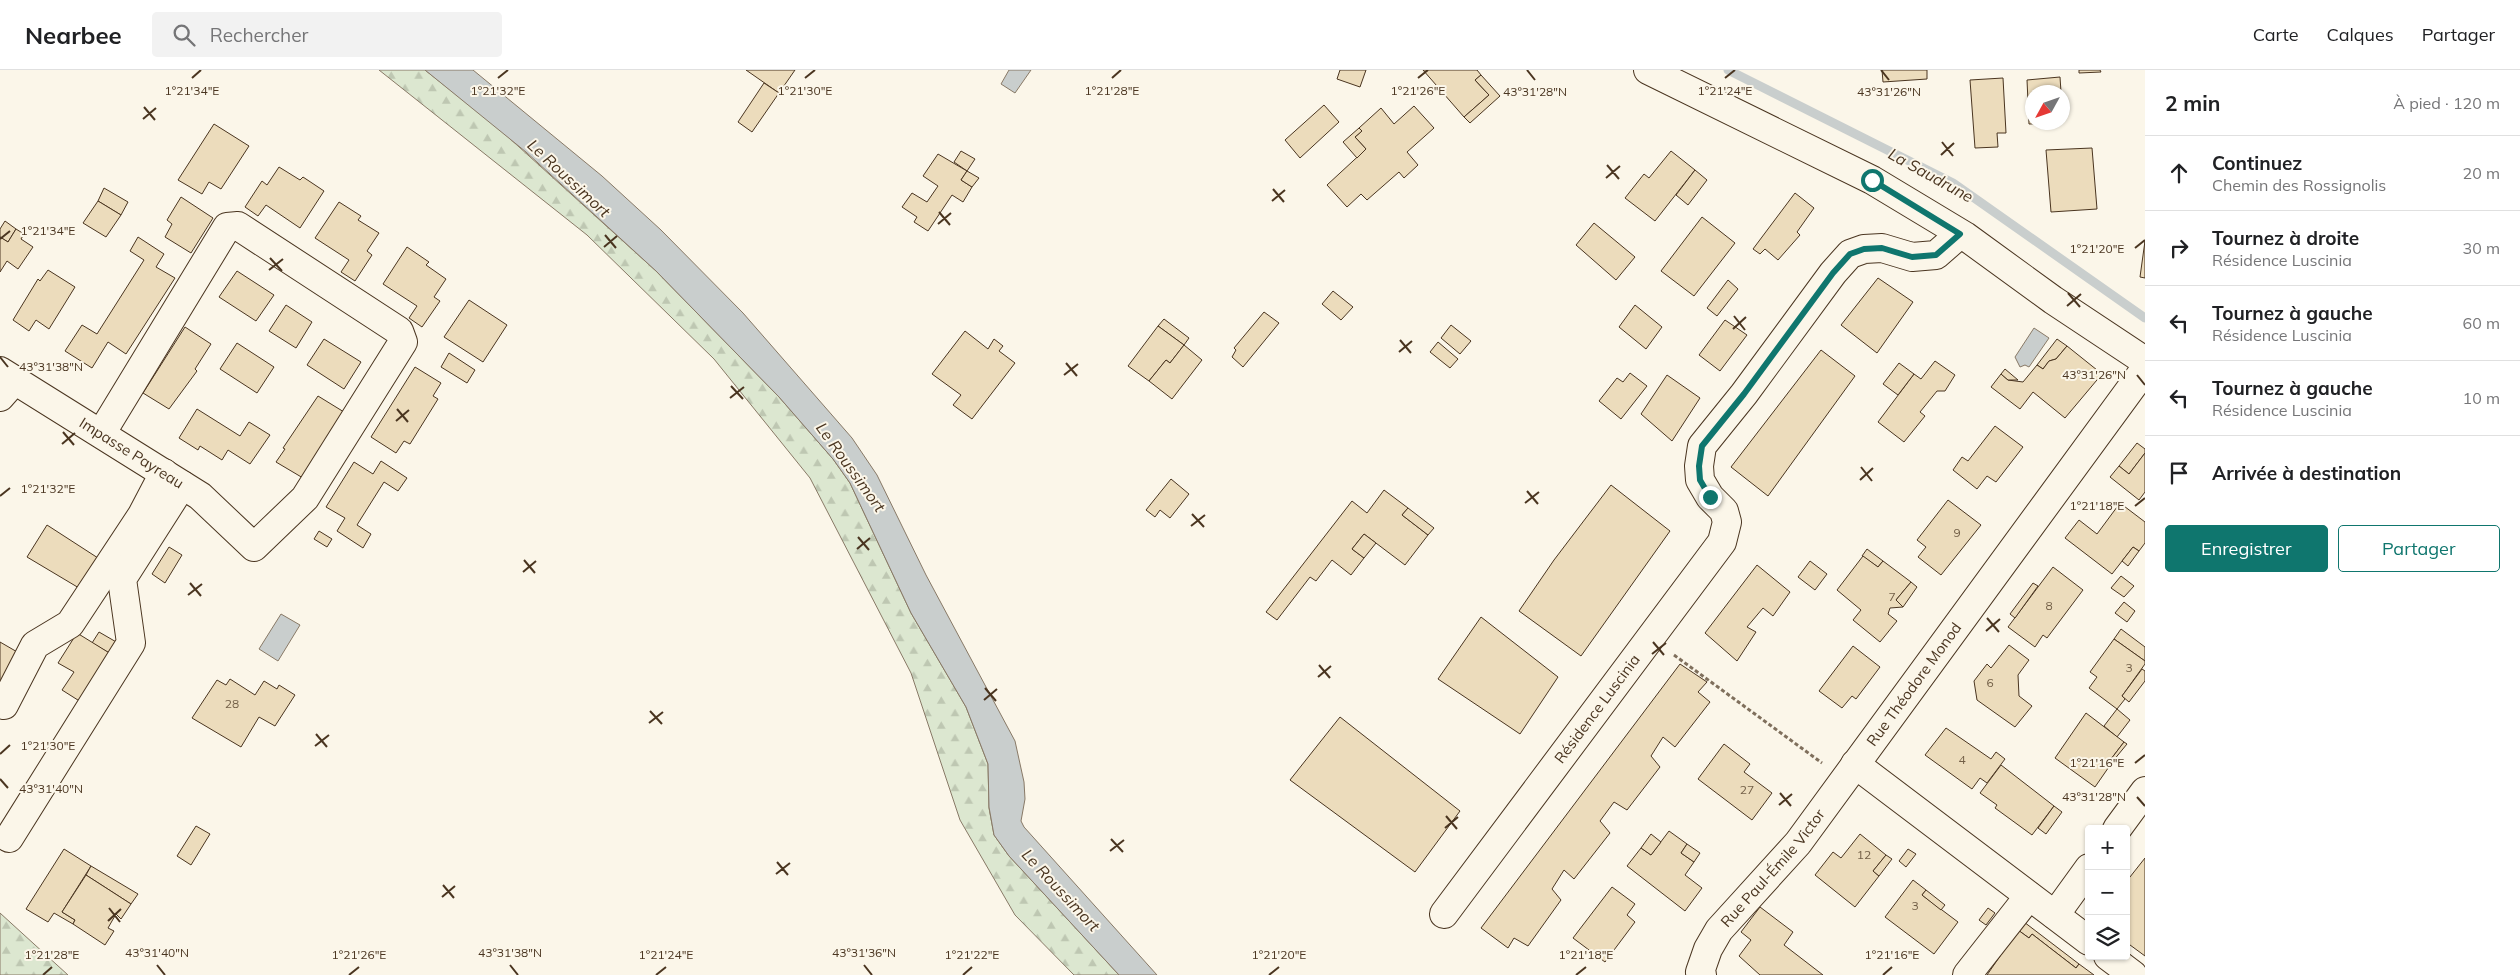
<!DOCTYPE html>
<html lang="fr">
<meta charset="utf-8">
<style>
:root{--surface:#fff;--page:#f2f2f2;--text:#202124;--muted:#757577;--line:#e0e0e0;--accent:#0f766e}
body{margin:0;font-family:Mulish,sans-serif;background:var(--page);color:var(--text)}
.controls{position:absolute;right:15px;bottom:15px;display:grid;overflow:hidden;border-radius:5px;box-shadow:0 1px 4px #0004}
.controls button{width:45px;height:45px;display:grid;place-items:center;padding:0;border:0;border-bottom:1px solid var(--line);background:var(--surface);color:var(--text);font:25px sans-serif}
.compass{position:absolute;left:2025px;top:15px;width:45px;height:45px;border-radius:50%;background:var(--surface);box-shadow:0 1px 4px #0004;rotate:230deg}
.stop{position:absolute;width:15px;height:15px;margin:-11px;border:4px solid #0f766e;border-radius:50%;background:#fff}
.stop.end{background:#0f766e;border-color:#fff;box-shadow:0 1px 5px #0008}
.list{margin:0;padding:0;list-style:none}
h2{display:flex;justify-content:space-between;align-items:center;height:65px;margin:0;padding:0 20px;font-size:21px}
h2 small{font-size:16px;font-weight:400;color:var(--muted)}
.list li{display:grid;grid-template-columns:32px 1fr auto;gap:15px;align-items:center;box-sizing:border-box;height:75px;padding:0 20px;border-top:1px solid var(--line)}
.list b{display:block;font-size:19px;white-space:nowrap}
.list p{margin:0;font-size:16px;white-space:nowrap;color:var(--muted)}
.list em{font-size:16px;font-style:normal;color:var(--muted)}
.actions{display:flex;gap:10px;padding:15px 20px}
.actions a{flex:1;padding:11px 0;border:1px solid var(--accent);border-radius:5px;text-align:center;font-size:18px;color:var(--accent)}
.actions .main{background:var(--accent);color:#fff}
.icon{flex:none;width:28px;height:28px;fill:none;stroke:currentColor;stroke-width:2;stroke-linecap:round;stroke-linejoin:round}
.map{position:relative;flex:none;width:2145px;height:905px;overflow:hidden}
header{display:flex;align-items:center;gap:30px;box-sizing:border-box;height:70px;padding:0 25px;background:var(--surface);border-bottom:1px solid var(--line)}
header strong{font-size:24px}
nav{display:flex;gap:28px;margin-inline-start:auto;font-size:18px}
.search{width:350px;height:45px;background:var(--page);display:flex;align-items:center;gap:12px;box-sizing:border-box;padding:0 18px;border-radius:5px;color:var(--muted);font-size:19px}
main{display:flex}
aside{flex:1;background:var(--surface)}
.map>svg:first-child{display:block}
</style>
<header>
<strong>Nearbee</strong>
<div class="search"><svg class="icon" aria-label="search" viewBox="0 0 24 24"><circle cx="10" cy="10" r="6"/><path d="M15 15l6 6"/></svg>Rechercher</div>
<nav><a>Carte</a><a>Calques</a><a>Partager</a></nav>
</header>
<main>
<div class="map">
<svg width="2145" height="905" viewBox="0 0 2145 905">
<defs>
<pattern id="forest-firs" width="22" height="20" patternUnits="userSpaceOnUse" patternTransform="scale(1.25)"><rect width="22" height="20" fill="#dce7d0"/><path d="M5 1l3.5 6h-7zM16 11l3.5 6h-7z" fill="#bec7b2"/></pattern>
</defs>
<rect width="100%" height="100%" fill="#fbf6e9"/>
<g fill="url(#forest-firs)" stroke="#887966">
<path d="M379,0H425L497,57L656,201L779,327L833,389L850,413L911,543L966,637L988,694L989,738L994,765L1009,786L1119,905H1074L1015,845L960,750L911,603L810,408L714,289L587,165Z"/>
<path d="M0,843L68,905H0Z"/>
</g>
<g fill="#c9cecd" stroke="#887966">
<path d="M425,0H473L602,106L661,160L743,243L852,368L877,405L926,505L1015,671L1024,712L1025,729L1021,751L1024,757L1157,905H1119L1009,786L994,765L989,737L988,694L966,637L911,543L850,413L833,389L779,327L656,201L526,82Z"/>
<path d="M1009,0H1031L1015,23L1001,14Z"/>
<path d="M2034,258L2049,268L2029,297L2025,295L2020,297L2015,287Z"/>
<path d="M281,544L300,555L278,591L259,579Z"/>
</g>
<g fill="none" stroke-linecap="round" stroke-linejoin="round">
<path stroke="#c9cecd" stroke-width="9" d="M1728,0L1953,113L2145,248"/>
</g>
<g fill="#ecdcbc" stroke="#4a3520">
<path d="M746,0H795L779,23Z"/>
<path d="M1340,0H1366L1360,17L1337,9Z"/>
<path d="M1423,0H1477L1481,5L1475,10L1489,25L1464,47Z"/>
<path d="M1882,0H1927V9L1883,12Z"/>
<path d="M2079,0H2100L2101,2L2079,3Z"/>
<path d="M1481,5L1500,26L1470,53L1464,47L1489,25L1475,10Z"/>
<path d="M2060,7L2061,22H2032V52H2062V44L2063,53L2029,54L2027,10Z"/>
<path d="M2003,8L2006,63H1997L1998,77L1975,78L1970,10Z"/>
<path d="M764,13L779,23L752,62L738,52Z"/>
<path d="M1324,35L1339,52L1300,88L1285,70Z"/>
<path d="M1414,36L1434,58L1407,82L1418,95L1404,108L1399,102L1367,130L1361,124L1347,137L1327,115L1366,79L1355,67L1362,61L1359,58L1381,38L1394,54Z"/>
<path d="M214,54L249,76L221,119L209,112L202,124L178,110Z"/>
<path d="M1359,58L1362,61L1355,67L1366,79L1357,88L1343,72Z"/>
<path d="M2092,78L2097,139L2051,142L2046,80Z"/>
<path d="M961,81L975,89L967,101L954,92Z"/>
<path d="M1671,81L1695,100L1655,151L1625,128L1644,104L1649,108Z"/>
<path d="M938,84L967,101L961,110L972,117L963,132L952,125L928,161L914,152L917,147L902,137L912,123L927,132L938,116L923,106Z"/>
<path d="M279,97L300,110L303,107L324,121L300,158L266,135L258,146L245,137L262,111L267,115Z"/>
<path d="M1695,100L1707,110L1688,135L1676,125Z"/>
<path d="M967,101L979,108L972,117L961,110Z"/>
<path d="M104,118L128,132L121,145L98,131Z"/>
<path d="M1795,123L1814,138L1797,162L1800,165L1778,190L1765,179L1760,184L1753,179Z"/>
<path d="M181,127L213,148L191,183L165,167L172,154L167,150Z"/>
<path d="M98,131L121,145L106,167L83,153Z"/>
<path d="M339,132L361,146L358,150L379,163L367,181L372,185L355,211L341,202L349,190L315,168Z"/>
<path d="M1702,147L1735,173L1694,226L1661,201Z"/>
<path d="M5,151L16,159L8,172L0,167V159Z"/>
<path d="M1594,153L1635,187L1616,210L1576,175Z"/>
<path d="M16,159L24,164L21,169L33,177L18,199L7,191L0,202V167L8,172Z"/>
<path d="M138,167L164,184L156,197L175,208L126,284L108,272L92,298L65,281L82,255L97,264L144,190L130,181Z"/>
<path d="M2145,171V208L2140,207Z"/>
<path d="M407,177L429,192L426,195L446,209L434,227L440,231L422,257L409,248L417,236L383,214Z"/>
<path d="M48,200L75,217L49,259L36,250L29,261L13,250L38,209L40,211Z"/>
<path d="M237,201L274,225L256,251L219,227Z"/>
<path d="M1878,208L1913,232L1877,283L1841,255Z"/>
<path d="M1728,210L1738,219L1717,246L1707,238Z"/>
<path d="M1333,221L1353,237L1341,250L1322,234Z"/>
<path d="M469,230L507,255L483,292L444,267Z"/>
<path d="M286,235L312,252L296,278L269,261Z"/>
<path d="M1635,235L1662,257L1646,279L1619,257Z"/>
<path d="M1264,242L1279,253L1243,297L1232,287L1236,280L1234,278Z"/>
<path d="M1164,249L1189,268L1184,275L1158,256Z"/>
<path d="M1725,250L1747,265L1720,301L1699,285Z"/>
<path d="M1451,255L1471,271L1460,284L1441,268Z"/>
<path d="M1158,256L1184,275L1170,293L1166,290L1149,311L1128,296Z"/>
<path d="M185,257L211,274L195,299L197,301L169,339L143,323Z"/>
<path d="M965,261L988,279L994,269L1003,276L999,281L1015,293L972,349L953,335L961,325L932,304Z"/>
<path d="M324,269L361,292L344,319L307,295Z"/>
<path d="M2057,269L2067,276L2056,289L2049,291L2043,299L2037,295Z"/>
<path d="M1438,272L1458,289L1450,298L1430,282Z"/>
<path d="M237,273L274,297L257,323L220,299Z"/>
<path d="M1184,275L1202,290L1172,329L1149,311L1166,290L1170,293Z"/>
<path d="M2067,276L2102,304L2065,348L2033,322L2020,339L1991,317L2001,304L2008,310L2023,312L2037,295L2043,299L2049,291L2056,289Z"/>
<path d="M1821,280L1855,306L1768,426L1731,397Z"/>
<path d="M449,283L475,300L467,313L441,297Z"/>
<path d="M1935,291L1955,305L1945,321H1937L1920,342L1925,346L1904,372L1878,352L1914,304L1921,309Z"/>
<path d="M1899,293L1914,304L1898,325L1883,314Z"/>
<path d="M415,297L441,313L433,326L438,329L410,374L404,371L396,383L371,367Z"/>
<path d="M2005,299L2018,310H2008L2001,304Z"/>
<path d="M1630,303L1647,316L1621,349L1599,331L1617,308L1623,312Z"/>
<path d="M1667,305L1700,328L1672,371L1641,344Z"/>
<path d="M318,326L344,342L303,408L276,392L285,379L283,378Z"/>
<path d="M197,339L240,366L249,352L270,365L250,394L228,380L222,390L200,376L198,380L179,368Z"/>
<path d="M1995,356L2023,377L1996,412L1987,406L1977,419L1953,400L1962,387L1968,391Z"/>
<path d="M2137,373L2145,379V383L2129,404L2119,396Z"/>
<path d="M2145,383V422L2139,430L2110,407L2119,396L2129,404Z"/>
<path d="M381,391L407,408L398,421L384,412L357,455L371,464L363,478L337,461L345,448L326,437L354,392L373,404Z"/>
<path d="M1171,409L1189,424L1170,448L1160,440L1155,447L1146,440Z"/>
<path d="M1611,415L1670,461L1581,586L1519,541L1554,490Z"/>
<path d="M1384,420L1408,438L1402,445L1428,465L1405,495L1364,464L1352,479L1364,488L1351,505L1332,490L1316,511L1310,507L1277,550L1266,542L1352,431L1367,443Z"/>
<path d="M1948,430L1981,455L1941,505L1918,487L1926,477L1917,470Z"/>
<path d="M2120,433L2145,452V473L2139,481L2133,477L2112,504L2065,468L2079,450L2097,464Z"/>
<path d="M1408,438L1434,458L1428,465L1402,445Z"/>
<path d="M47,455L98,488L79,518L27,487Z"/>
<path d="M319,461L332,469L327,477L314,469Z"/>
<path d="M1364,464L1376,473L1364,488L1352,479Z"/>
<path d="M169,477L182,485L165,513L152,504Z"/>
<path d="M2133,477L2139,481L2128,496L2122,491Z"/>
<path d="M1867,479L1883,491L1878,497L1862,486Z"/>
<path d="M1863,486L1878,497L1883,491L1911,512L1896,530L1903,537L1890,538L1888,544L1897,551L1880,572L1853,550L1861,540L1837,520Z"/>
<path d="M1810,491L1827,504L1815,520L1798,507Z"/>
<path d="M1757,495L1790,522L1773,546L1763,538L1747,557L1756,562L1737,591L1705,563Z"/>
<path d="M2053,497L2083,520L2047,568L2043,565L2035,577L2008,557Z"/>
<path d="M2121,506L2134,516L2124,527L2111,518Z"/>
<path d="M1911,512L1917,517L1903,537L1896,530Z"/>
<path d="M2033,513L2038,516L2015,548L2010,544Z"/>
<path d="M2124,532L2135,541L2127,552L2115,543Z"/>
<path d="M1481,547L1558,607L1520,664L1438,609Z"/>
<path d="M2121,559L2145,577V591L2114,569Z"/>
<path d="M99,562L118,573L111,584L92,573Z"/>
<path d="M77,563L111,584L81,632L62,620L74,602L58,593Z"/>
<path d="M2114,569L2145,591V594L2122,626L2125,629L2117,639L2089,618L2097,607L2090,602Z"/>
<path d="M0,572L19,583L0,615Z"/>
<path d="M2009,575L2029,590L2018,605L2019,626L2032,636L2015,657L1977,630L1974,611L1987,594L1991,598Z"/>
<path d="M1853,576L1880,597L1856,629L1852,626L1842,638L1819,621Z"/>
<path d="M1680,594L1707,612L1698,622L1710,632L1675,677L1663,667L1651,686L1660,697L1627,740L1614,732L1600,751L1610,763L1574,809L1564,800L1552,819L1561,830L1528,876L1514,868L1508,878L1481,858Z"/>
<path d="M2142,599L2145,601V611L2129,632L2122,626Z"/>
<path d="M230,609L255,625L264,611L277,619L279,615L295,625L275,656L259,647L241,677L192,648L217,610L226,615Z"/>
<path d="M2117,639L2130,650L2117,667L2104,656Z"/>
<path d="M2086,643L2124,672L2111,689L2113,691L2095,717L2055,688Z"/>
<path d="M1340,647L1460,741L1415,802L1290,710Z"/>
<path d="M1946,658L1991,689L1996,682L2005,689L1987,713L1980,708L1972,719L1925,685Z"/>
<path d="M2124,672L2127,674L2113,691L2111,689Z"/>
<path d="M1724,674L1750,694L1744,702L1772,723L1752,750L1698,709Z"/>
<path d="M2001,695L2054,736L2032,765L1995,738L1997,735L1980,723Z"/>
<path d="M2054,736L2062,742L2046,764L2038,758Z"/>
<path d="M196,756L210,764L191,795L177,786Z"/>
<path d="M1669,761L1687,774L1681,783L1694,792L1685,805L1702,818L1685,841L1627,796L1641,778L1651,785Z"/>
<path d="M1651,764L1661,772L1651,785L1641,778Z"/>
<path d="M1860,764L1886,785L1873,801L1879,806L1855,837L1815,805L1833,782L1841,788Z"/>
<path d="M1687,774L1700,783L1694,792L1681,783Z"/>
<path d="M64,779L91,796L62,842L75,850L73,854L54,843L48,852L26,839Z"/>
<path d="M1908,779L1916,784L1906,797L1899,791Z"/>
<path d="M1886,785L1892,789L1879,806L1873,801Z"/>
<path d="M2145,788V886L2126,872V812Z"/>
<path d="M91,796L138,824L131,834L86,805Z"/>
<path d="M86,805L131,834L121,849L116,844L108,858L114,861L105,875L73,854L75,850L62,842Z"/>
<path d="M1913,810L1926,820L1922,825L1958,852L1934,884L1885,847Z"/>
<path d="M1612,817L1635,834L1627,845L1635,852L1605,892L1573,868Z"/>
<path d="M1926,820L1945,835L1941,840L1922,825Z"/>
<path d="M1760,837L1793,862L1784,875L1823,905H1760L1739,886L1751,870L1741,862Z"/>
<path d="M1988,838L1995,843L1986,855L1979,850Z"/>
<path d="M2024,852L2079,894L2076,898L2032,864L2029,868L2018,860Z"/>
<path d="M2018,860L2029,868L2032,864L2076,898L2079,894L2094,905H1987Z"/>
</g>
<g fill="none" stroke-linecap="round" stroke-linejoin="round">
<defs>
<g id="minor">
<path d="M1648,0L1872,110L1965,166L2053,230L2145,291"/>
<path id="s1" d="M0,301L200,426L254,477L305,428L403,272L399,261L238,156L227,157L101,364"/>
<path d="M0,327L15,310"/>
<path d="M4,635L35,575L70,554L142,445L164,403"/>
<path d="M1855,694L2089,871"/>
<path d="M2117,759L2145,721"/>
<path d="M9,768L131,573L122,509L182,415"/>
<path id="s2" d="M1444,844L1722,472L1727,452L1724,441L1710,427L1700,410L1699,396L1702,376L1744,324L1833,203L1850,184L1864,179L1882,178L1912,187L1936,185L1960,164"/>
<path d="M2055,845L2089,798"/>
<path d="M2108,886L2133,905"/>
<path id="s3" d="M1702,905L1700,902L1708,879L1719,860L1798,773L2145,299"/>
<path d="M1967,905L2029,826"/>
</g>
</defs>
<use href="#minor" stroke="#4a3520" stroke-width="30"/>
<path stroke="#7f6f5c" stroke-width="3" stroke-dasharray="4 2.5" stroke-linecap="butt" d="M1674,585L1822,693"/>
<use href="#minor" stroke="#fbf6e9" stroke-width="28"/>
</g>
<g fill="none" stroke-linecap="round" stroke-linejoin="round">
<path stroke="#0f766e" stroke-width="6" d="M1710,427L1700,410L1699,396L1702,376L1744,324L1833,203L1850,184L1864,179L1882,178L1912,187L1936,185L1960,164L1872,110"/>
</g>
<path fill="none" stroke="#4a3520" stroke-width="2" d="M1527,0L1535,10M1881,0L1889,10M192,8L201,0M498,8L508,0M805,8L815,0M1112,8L1121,0M1418,8L1428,0M1725,8L1735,0M144,37L155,50M143,49L156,38M1942,72L1953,86M1941,85L1954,73M1607,95L1619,109M1606,108L1620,96M1273,119L1284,132M1272,131L1285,120M939,142L950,155M938,154L951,143M605,165L616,178M0,169L10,161M604,177L617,166M2135,178L2145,170M270,188L282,201M269,200L283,189M2068,223L2080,237M2067,236L2081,224M1734,246L1745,260M1733,259L1746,247M1400,270L1411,283M1399,282L1412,271M0,287L8,297M1066,293L1077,306M1064,305L1078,294M2137,305L2145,315M731,316L743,329M730,328L744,317M397,339L408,352M396,351L409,340M63,362L74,375M62,374L75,363M1861,397L1872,411M1860,410L1873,398M1527,421L1538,434M0,426L10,418M1525,433L1539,422M2135,436L2145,428M1192,444L1204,457M1191,456L1205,445M858,467L869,480M857,479L870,468M524,490L535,503M523,502L536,491M190,513L201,526M188,525L202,514M1987,548L1999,562M1986,561L2000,549M1653,572L1664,585M1652,584L1666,573M1319,595L1330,608M1318,607L1331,596M985,618L996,631M984,630L997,619M650,641L662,654M649,653L663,642M316,664L327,677M315,676L329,665M0,684L10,675M2135,693L2145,685M0,709L8,718M1780,723L1791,736M2137,727L2145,736M1779,735L1792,724M1446,746L1457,759M1445,758L1458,747M1111,769L1123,782M1110,781L1124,770M777,792L788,805M776,804L790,793M443,815L454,828M442,827L455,816M109,838L120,852M108,851L121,839M157,895L165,905M510,895L518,905M864,895L872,905M43,905L52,897M349,905L359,897M656,905L666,897M963,905L972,897M1269,905L1279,897M1576,905L1586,897M1883,905L1892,897"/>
<g text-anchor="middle" stroke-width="4" stroke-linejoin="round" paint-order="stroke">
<g font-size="12" fill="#725f47">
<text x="1957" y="467">9</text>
<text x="1892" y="531">7</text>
<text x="2049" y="540">8</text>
<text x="2129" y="602">3</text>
<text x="1990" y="617">6</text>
<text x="232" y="638">28</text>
<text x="1962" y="694">4</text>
<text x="1747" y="724">27</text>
<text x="1864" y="789">12</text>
<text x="1915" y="840">3</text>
</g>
<g font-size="15" fill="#4a3520" stroke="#fbf6e9">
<text dy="5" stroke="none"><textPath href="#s1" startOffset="155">Impasse Payreau</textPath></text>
<text dy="5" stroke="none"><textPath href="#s3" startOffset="364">Rue Théodore Monod</textPath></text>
<text dy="5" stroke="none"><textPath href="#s2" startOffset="256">Résidence Luscinia</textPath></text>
<text dy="5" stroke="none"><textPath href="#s3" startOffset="132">Rue Paul-Émile Victor</textPath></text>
</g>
<g font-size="16" font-style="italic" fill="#4a3520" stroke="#fbf6e9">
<text transform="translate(1931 105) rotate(29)" y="6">La Saudrune</text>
<text transform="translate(569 108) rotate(43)" y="6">Le Roussimort</text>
<text transform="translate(851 397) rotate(54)" y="6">Le Roussimort</text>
<text transform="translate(1061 820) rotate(47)" y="6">Le Roussimort</text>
</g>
</g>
<g font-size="12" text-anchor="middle" fill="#4a3520" stroke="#fbf6e9" stroke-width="4" stroke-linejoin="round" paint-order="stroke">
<text x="192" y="25">1°21'34"E</text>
<text x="498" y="25">1°21'32"E</text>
<text x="805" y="25">1°21'30"E</text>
<text x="1112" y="25">1°21'28"E</text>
<text x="1418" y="25">1°21'26"E</text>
<text x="1725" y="25">1°21'24"E</text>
<text x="1535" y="26">43°31'28"N</text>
<text x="1889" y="26">43°31'26"N</text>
<text x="48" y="165">1°21'34"E</text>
<text x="2097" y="183">1°21'20"E</text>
<text x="51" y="301">43°31'38"N</text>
<text x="2094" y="309">43°31'26"N</text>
<text x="48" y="423">1°21'32"E</text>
<text x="2097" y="440">1°21'18"E</text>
<text x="48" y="680">1°21'30"E</text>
<text x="2097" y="697">1°21'16"E</text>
<text x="51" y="723">43°31'40"N</text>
<text x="2094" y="731">43°31'28"N</text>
<text x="157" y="887">43°31'40"N</text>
<text x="510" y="887">43°31'38"N</text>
<text x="864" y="887">43°31'36"N</text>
<text x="52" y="889">1°21'28"E</text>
<text x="359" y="889">1°21'26"E</text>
<text x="666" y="889">1°21'24"E</text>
<text x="972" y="889">1°21'22"E</text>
<text x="1279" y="889">1°21'20"E</text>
<text x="1586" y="889">1°21'18"E</text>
<text x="1892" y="889">1°21'16"E</text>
</g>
</svg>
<div class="controls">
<button>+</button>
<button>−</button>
<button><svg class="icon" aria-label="layers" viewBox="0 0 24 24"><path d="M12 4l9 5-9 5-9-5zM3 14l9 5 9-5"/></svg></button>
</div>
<svg class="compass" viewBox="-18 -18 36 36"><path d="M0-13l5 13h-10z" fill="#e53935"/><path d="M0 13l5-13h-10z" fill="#757577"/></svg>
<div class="stop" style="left:1872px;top:110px"></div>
<div class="stop end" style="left:1710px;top:427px"></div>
</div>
<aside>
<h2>2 min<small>À pied · 120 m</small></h2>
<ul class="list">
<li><svg class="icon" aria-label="ahead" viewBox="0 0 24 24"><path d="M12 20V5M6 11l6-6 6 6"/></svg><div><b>Continuez</b><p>Chemin des Rossignolis</p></div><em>20 m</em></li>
<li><svg class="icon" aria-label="right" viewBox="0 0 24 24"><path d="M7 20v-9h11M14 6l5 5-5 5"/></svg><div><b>Tournez à droite</b><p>Résidence Luscinia</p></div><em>30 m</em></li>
<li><svg class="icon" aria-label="left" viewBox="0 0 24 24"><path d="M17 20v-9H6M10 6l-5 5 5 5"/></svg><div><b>Tournez à gauche</b><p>Résidence Luscinia</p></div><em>60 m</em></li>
<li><svg class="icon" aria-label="left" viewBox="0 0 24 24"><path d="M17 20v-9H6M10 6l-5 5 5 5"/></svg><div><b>Tournez à gauche</b><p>Résidence Luscinia</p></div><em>10 m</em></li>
<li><svg class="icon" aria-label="arrive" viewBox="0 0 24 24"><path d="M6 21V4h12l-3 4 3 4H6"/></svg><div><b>Arrivée à destination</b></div></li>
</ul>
<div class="actions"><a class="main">Enregistrer</a><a>Partager</a></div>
</aside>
</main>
